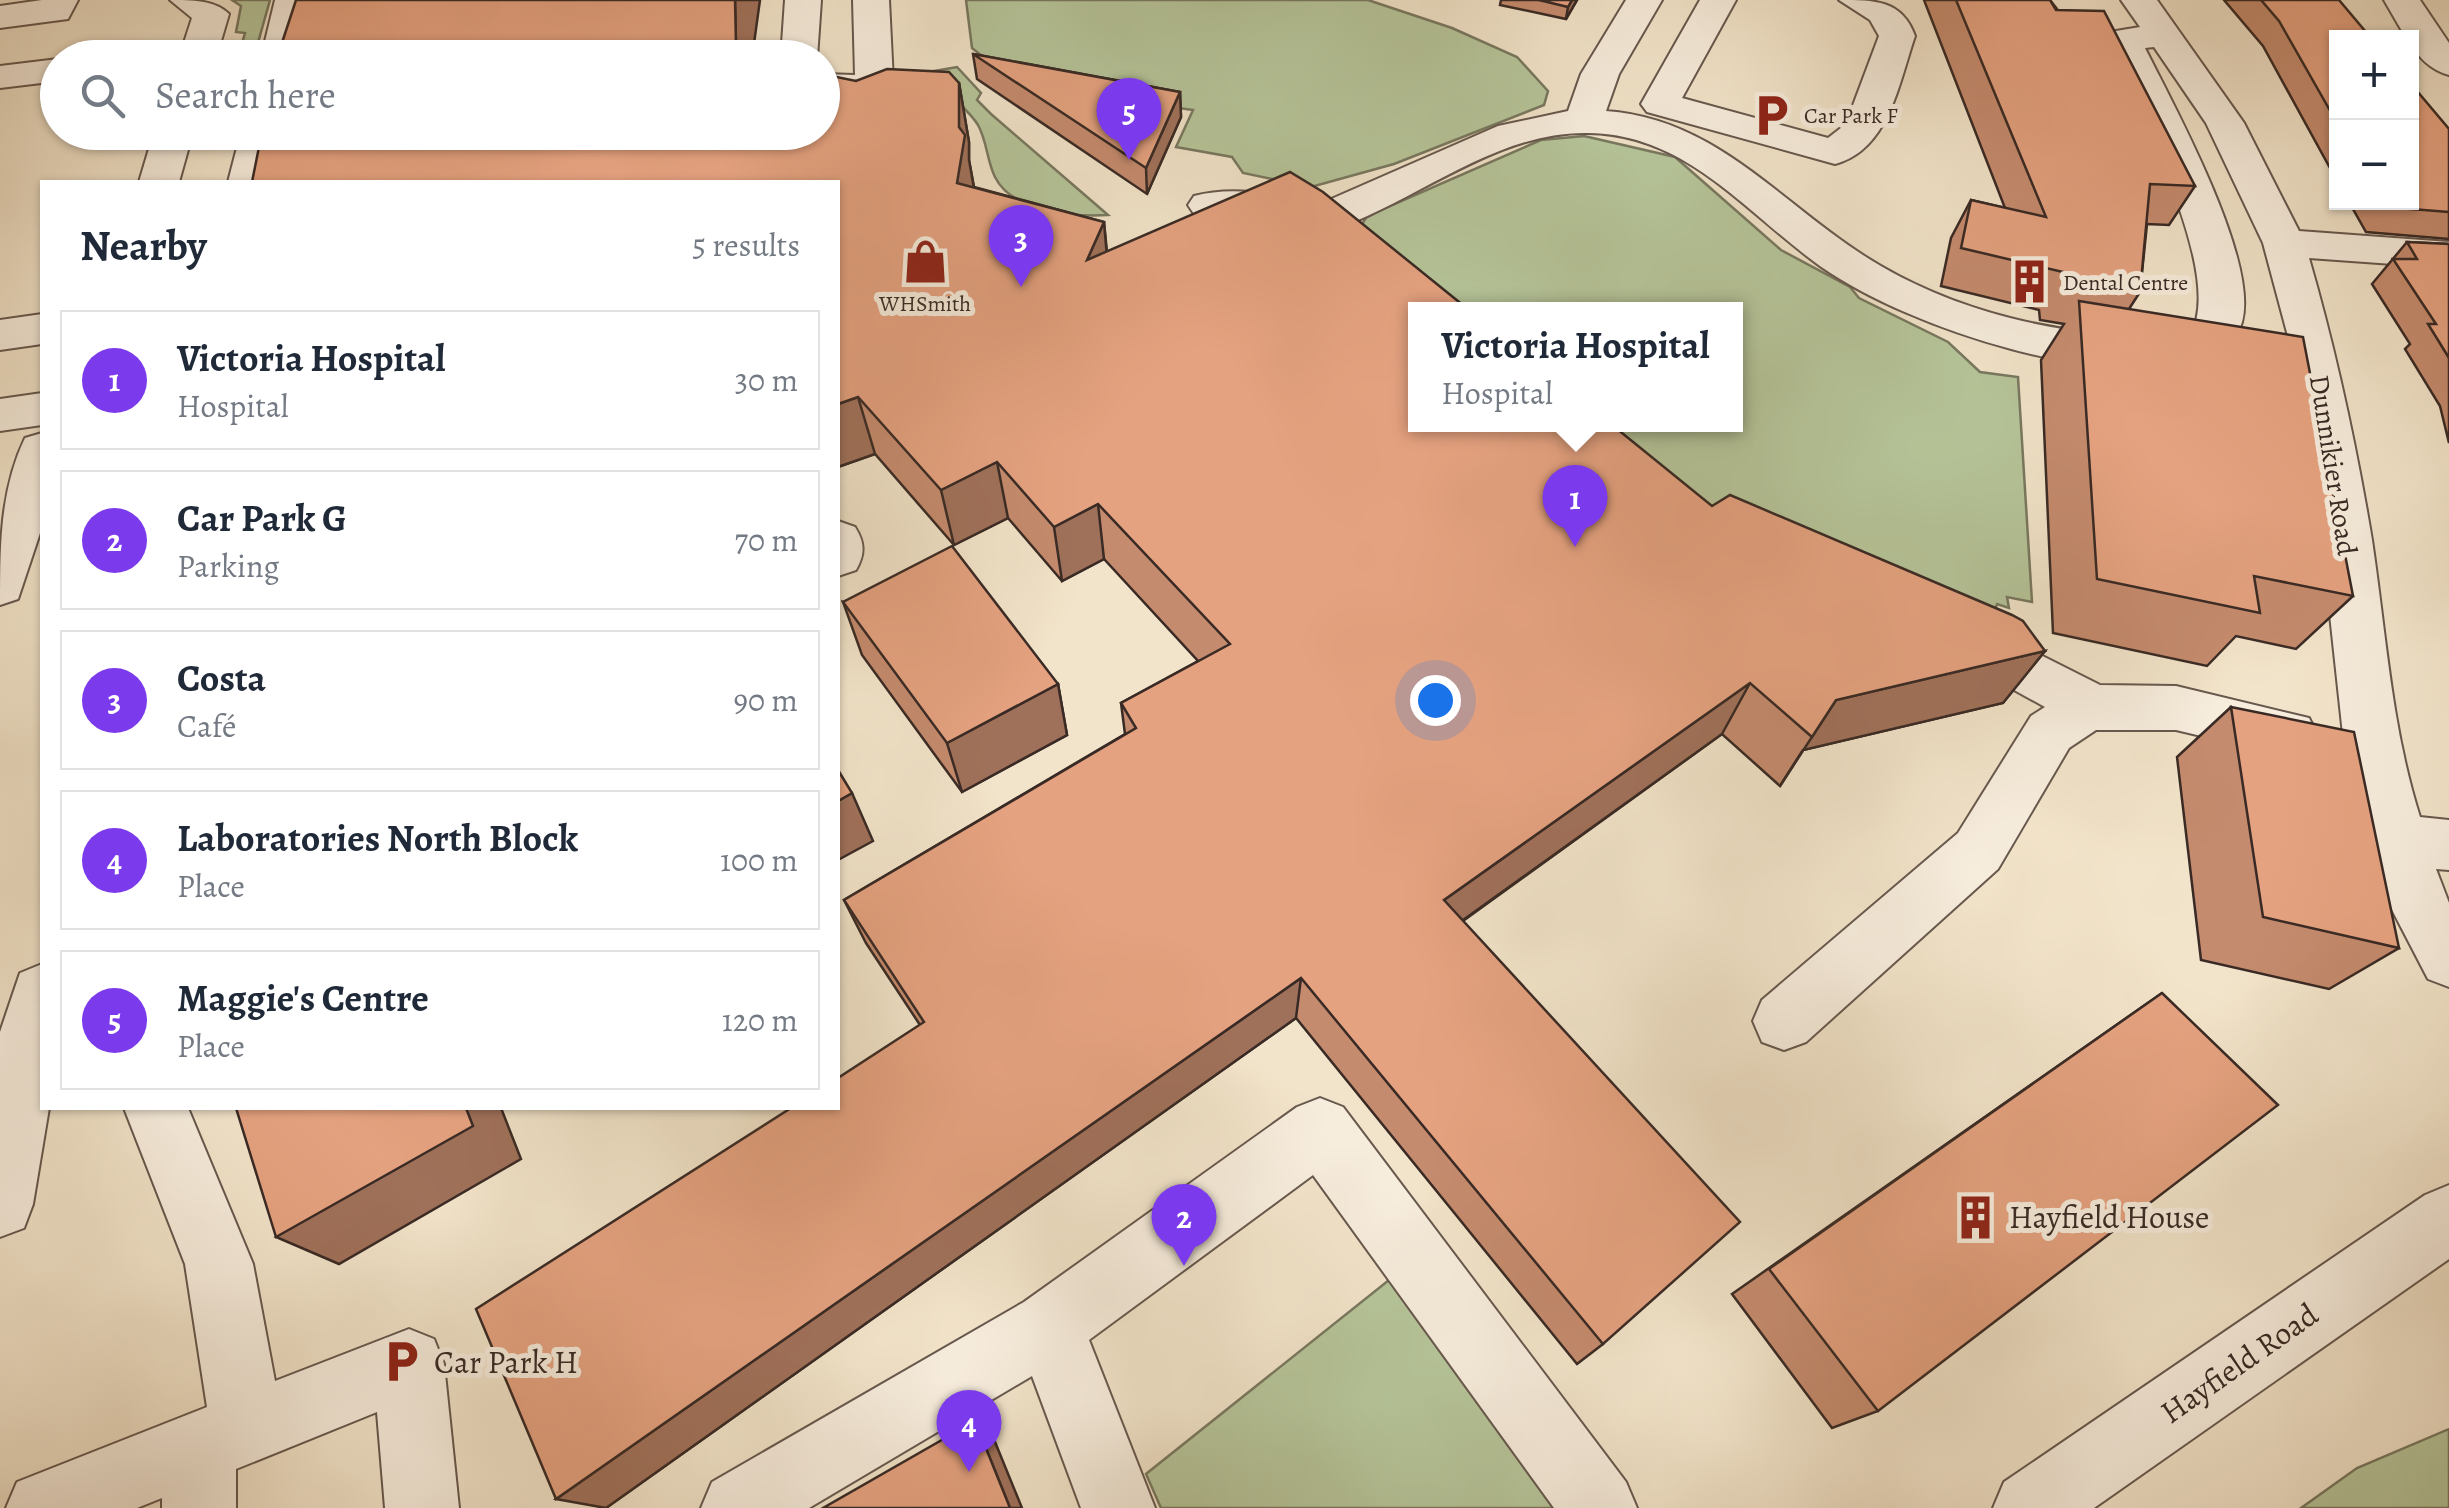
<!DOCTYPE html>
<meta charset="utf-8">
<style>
:root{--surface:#fff;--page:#f2f2f3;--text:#1f2937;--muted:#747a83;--line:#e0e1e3;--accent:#7c3aed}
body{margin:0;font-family:Alegreya,serif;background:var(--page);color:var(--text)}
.controls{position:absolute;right:30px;top:30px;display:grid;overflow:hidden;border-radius:0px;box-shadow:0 2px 8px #0004}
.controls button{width:90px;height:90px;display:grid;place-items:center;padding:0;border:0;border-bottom:2px solid var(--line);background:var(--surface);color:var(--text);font:50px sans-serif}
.you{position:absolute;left:1435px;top:700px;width:35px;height:35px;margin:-25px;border:8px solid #fff;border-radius:50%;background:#1a73e8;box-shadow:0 0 0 15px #1a73e833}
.badge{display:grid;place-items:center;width:65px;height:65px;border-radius:50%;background:var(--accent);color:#fff;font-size:32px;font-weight:700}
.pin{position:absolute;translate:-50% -82px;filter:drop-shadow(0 2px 5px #0008)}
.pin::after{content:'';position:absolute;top:52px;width:35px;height:30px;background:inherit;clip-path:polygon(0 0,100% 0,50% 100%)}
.popup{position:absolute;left:1408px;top:302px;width:335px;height:130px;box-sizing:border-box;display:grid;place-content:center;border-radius:0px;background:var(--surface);filter:drop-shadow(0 2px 8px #0005);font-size:32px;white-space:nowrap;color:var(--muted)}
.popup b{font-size:38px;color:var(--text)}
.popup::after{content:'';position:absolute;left:50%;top:100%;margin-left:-20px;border:20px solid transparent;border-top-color:var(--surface)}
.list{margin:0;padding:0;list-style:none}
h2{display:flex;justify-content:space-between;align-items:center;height:130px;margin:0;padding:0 40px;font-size:42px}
h2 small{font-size:32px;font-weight:400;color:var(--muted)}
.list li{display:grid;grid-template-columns:65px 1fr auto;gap:30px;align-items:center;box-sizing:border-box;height:140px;margin:0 20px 20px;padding:0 20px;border:2px solid var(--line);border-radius:0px}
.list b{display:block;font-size:38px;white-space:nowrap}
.list p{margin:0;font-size:32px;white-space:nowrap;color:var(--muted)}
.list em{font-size:32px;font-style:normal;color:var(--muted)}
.icon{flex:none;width:55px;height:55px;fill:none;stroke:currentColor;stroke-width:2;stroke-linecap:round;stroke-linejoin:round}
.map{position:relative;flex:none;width:2449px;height:1508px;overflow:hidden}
.search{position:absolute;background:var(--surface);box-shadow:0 2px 8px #0004;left:40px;top:40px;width:800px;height:110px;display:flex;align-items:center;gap:25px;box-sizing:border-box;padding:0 35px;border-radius:55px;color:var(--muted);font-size:38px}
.panel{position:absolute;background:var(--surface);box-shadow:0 2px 8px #0004;left:40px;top:180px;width:800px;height:930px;border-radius:0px}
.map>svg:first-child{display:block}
</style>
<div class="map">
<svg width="2449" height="1508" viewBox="0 0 2449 1508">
<rect width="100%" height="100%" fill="#f2e4ca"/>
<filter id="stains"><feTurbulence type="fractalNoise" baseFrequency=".002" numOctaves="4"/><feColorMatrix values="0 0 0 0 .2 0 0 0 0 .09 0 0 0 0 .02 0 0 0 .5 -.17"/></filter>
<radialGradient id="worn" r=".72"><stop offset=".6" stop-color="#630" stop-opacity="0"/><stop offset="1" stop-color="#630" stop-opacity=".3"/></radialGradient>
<g fill="#b6c59a" stroke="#787860" stroke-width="2.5">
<path d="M232,0H270L254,57H238L245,33L236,32L241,6Z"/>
<path d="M966,0H1368L1452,28L1517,57L1548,91L1544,105L1394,164L1311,187L1243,173L1232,157L1176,147L1193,110L1020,86L972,48Z"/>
<path d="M957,67L981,93L977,100L991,114L1108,215C1074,217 1012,212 995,177C987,161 987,141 978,125C966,105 941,93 934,71Z"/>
<path d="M1584,136L1675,157L1781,250L1850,287L1859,298L1948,342L1980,372L2018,377L2032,602L2007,597L2009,608L1997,604L1990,626L1675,500L1583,425L1735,424V310L1443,309L1361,226L1367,216L1541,140Z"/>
<path d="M1389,1280L1561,1508H1161L1146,1474Z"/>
<path d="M2449,1429V1508H2301L2357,1468Z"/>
</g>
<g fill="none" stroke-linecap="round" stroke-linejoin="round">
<defs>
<g id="minor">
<path d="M42,0H78L68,19L0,28V6Z"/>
<path d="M170,0C192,0 215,0 229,14L216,58H179L192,18Z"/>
<path d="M275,0H311L298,58H261Z"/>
<path d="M785,0H821L817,58H781Z"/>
<path d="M853,0H889L893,81C878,103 846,101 822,96V74L855,75Z"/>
<path d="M1626,0H1662L1619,74L1606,111C1708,118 1770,191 1848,245C1946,314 2071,341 2189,336C2229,280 2133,98 2105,40L2110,32L2140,27L2121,0H2157L2244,123L2299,231L2449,242V268L2309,258C2336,351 2356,444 2372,540C2386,633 2391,726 2420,817L2449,820V870L2436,869L2449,903V987L2428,979L2388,902L2345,753L2322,541L2296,366L2263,243L2206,123L2154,47L2145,48C2174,106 2259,260 2242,322C2238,336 2226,350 2218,362C2109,392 1911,330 1820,266C1746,213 1687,134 1588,133C1489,131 1406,212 1313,236L1262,219L1194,214L1188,205L1194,196C1233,186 1275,193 1313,207L1498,126L1568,111L1581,74Z"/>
<path d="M1700,0H1736L1682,98L1828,138L1846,124L1879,36L1870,20L1839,0C1875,0 1902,0 1915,36C1899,82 1889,150 1835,164L1647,112L1641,104Z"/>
<path d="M2384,0H2420L2449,43V75C2433,71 2412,55 2412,38H2406Z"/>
<path d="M58,59V81L0,88V66Z"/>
<path d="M154,132H193L179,182H139Z"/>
<path d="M241,132H279L268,182H228Z"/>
<path d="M42,314V344L0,350V320Z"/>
<path d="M42,393V425L0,431V399Z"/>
<path d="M42,433V527L18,599L0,605C0,547 0,490 25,438Z"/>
<path d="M838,521L855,527C865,543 865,554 856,570L838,576Z"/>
<path d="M1965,617L2100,685L2176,686L2309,718L2317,734L2309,750L2290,757L2176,730H2096L2069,748L1998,869L1806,1042L1784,1050L1762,1042L1753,1021L1762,1000L1958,833L2031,716L2045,707L1947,653L1939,638L1947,623Z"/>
<path d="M42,964V1108H49L33,1204L24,1228L0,1237V1032L20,973Z"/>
<path d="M1320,1098L1343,1107L1626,1482L1637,1508H1554L1313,1175L1089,1340L1155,1508H1081L1032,1376L809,1508H701L712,1482L1024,1302L1297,1107Z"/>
<path d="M124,1108H188L253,1264L275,1381L409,1329L434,1339L444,1364L459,1508H385L377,1412L236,1469V1508H162V1498L137,1508H6L17,1482L207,1407L185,1264Z"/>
<path d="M2449,1185V1259L2094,1508H1993L2004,1482L2425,1195Z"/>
</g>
</defs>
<use href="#minor" stroke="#67584e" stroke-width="4"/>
<use href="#minor" fill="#f7eddd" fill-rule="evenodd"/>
</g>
<g fill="#c58b6e" stroke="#392a25" stroke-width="2.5">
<path d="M1501,0H1577L1566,19L1500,5Z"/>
<path d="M1924,0H2050L2195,186L2169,225L2147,224L2140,292L2129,309L2353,596L2296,649L2236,636L2207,666L2053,633L2041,360L2064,324L2040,320L2039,310L1941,286L1951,238L1971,200L2005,208Z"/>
<path d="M2224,0H2339L2336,38V179L2263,46Z"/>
<path d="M973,54L1180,92L1181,117L1147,194L977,79Z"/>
<path d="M856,81L959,83L969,142V160L974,187L1104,222L1107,252L1712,506L2045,651L2003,703L1803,750L1780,786L1722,734L1463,921L1603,1344L1577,1364L1296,1018L606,1508H599L920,1025L866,943L844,900L1125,734L1121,703L1198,661L1104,559L1062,581L1008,518L954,545L875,454L838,467V182Z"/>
<path d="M2449,129V239L2366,232L2349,202H2412Z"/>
<path d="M2407,242L2449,244V443L2440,406L2405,349L2410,344L2372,284Z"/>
<path d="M843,602L1058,684L1067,735L962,792L862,655Z"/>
<path d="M2231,707L2399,948L2329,989L2201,960L2177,757Z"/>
<path d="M2162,993L1878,1411L1832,1428L1732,1294Z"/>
</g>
<g fill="#a0715a" stroke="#392a25" stroke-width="2.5">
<path d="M735,0H760L752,58L736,45Z"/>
<path d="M1572,0H1577L1566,19L1568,7Z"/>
<path d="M959,83L969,142V160L975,194L957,183Z"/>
<path d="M1180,92L1181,117L1147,194L1146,168Z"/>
<path d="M1104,222L1109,281L1087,260Z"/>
<path d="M858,397L875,454L838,467V404Z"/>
<path d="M997,462L1008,518L954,545L941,490Z"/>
<path d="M1098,504L1104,559L1062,581L1054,527Z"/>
<path d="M2045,651L2003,703L1803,750L1780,786L1836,700Z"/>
<path d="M1750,683L1722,734L1431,943L1444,900Z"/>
<path d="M1058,684L1067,735L962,792L947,743Z"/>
<path d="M852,793L873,841L838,860V801Z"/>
<path d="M1301,978L1296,1018L606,1508L556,1499Z"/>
<path d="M466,1108H501L521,1159L339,1264L276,1237Z"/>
<path d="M975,1421L993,1437L1022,1508H1010Z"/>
</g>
<g fill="#e5a280" stroke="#392a25" stroke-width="2.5">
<path d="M296,0H735L736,45L760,58H277Z"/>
<path d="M1539,0H1572L1568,7Z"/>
<path d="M1956,0H2050L2056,10L2104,11L2195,186L2150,184L2140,292L2063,282V272L1961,248L1971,200L2046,217Z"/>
<path d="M2261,0H2339L2371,38H2336V121L2279,21Z"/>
<path d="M973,54L1180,92L1146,168Z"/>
<path d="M887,69L949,72L959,83V127L965,135L957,183L1104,222L1087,260L1290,172L1323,192L1469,310H1415V424H1611L1712,506L1730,495L2012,615L2023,621L2045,651L1836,700L1812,737L1750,683L1444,900L1740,1222L1603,1344L1301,978L556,1499L476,1309L791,1108H838V1078L924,1022L844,900L1136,728L1121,703L1230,644L1098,504L1054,527L997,462L941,490L858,397L838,404V182H252L262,132H822V74L856,81Z"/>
<path d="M2412,85L2449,129V212L2386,207L2384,202H2412Z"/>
<path d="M2407,242L2449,244V358L2428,324H2436L2393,259H2417Z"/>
<path d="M2079,301L2303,337L2353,596L2254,576L2260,613L2097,579Z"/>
<path d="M952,546L1058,684L947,743L843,602Z"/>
<path d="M2231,707L2354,732L2399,948L2263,917Z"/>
<path d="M838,770L852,793L838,801Z"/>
<path d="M2162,993L2278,1105L1878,1411L1769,1269Z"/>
<path d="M236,1108H466L473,1126L276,1237Z"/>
<path d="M975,1421L1010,1508H823Z"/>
</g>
<defs>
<symbol id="parking-bare" viewBox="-9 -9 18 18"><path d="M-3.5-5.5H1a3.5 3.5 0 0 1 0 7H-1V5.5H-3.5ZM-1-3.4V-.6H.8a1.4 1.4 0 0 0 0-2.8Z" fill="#8f2418" stroke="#f7eddd" stroke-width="2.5" paint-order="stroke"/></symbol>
<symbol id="shop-bare" viewBox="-9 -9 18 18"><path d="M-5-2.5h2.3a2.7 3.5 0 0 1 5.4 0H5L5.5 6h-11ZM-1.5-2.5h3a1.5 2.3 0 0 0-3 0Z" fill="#8f2418" stroke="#f7eddd" stroke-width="2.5" paint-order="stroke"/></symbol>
<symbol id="building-bare" viewBox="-9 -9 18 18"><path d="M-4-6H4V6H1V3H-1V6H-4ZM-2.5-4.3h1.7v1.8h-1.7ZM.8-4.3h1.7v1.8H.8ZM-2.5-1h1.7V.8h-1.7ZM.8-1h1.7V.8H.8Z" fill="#8f2418" stroke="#f7eddd" stroke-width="2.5" paint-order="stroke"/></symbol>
</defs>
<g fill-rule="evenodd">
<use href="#parking-bare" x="1740" y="84" width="63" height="63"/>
<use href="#shop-bare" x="894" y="230" width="63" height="63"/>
<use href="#building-bare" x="1998" y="250" width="63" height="63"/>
<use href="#building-bare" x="1944" y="1186" width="63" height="63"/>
<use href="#parking-bare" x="370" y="1330" width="63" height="63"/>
</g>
<g text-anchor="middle" stroke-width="10" stroke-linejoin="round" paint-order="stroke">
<g font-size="22" fill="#392a25" stroke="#f7eddd" text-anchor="start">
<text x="1804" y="123">Car Park F</text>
<text x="2063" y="290">Dental Centre</text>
<text x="925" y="311" text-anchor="middle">WHSmith</text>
</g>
<g font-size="28" fill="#392a25" stroke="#f7eddd">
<text transform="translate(2334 465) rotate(81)" y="10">Dunnikier Road</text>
</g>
<g font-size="32" fill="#392a25" stroke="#f7eddd" text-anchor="start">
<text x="2009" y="1228">Hayfield House</text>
<text x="434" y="1373">Car Park H</text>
</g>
<g font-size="32" fill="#392a25" stroke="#f7eddd">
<text transform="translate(2239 1363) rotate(-35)" y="11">Hayfield Road</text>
</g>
</g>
<rect width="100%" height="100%" filter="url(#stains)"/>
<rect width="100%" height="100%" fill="url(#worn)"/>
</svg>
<div class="controls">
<button>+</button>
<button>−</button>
</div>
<div class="you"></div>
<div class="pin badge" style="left:1575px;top:547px">1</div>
<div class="popup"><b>Victoria Hospital</b>Hospital</div>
<div class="pin badge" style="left:1184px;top:1266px">2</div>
<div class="pin badge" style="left:1021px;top:287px">3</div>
<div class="pin badge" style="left:969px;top:1472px">4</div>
<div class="pin badge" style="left:1129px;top:160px">5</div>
<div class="search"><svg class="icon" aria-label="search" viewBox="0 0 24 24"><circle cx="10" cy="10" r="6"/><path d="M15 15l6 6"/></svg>Search here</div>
<section class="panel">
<h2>Nearby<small>5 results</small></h2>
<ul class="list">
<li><span class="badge">1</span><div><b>Victoria Hospital</b><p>Hospital</p></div><em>30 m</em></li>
<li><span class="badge">2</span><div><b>Car Park G</b><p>Parking</p></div><em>70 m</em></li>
<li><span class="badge">3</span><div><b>Costa</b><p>Café</p></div><em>90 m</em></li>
<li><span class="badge">4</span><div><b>Laboratories North Block</b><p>Place</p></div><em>100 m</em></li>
<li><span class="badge">5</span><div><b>Maggie's Centre</b><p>Place</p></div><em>120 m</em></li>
</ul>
</section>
</div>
